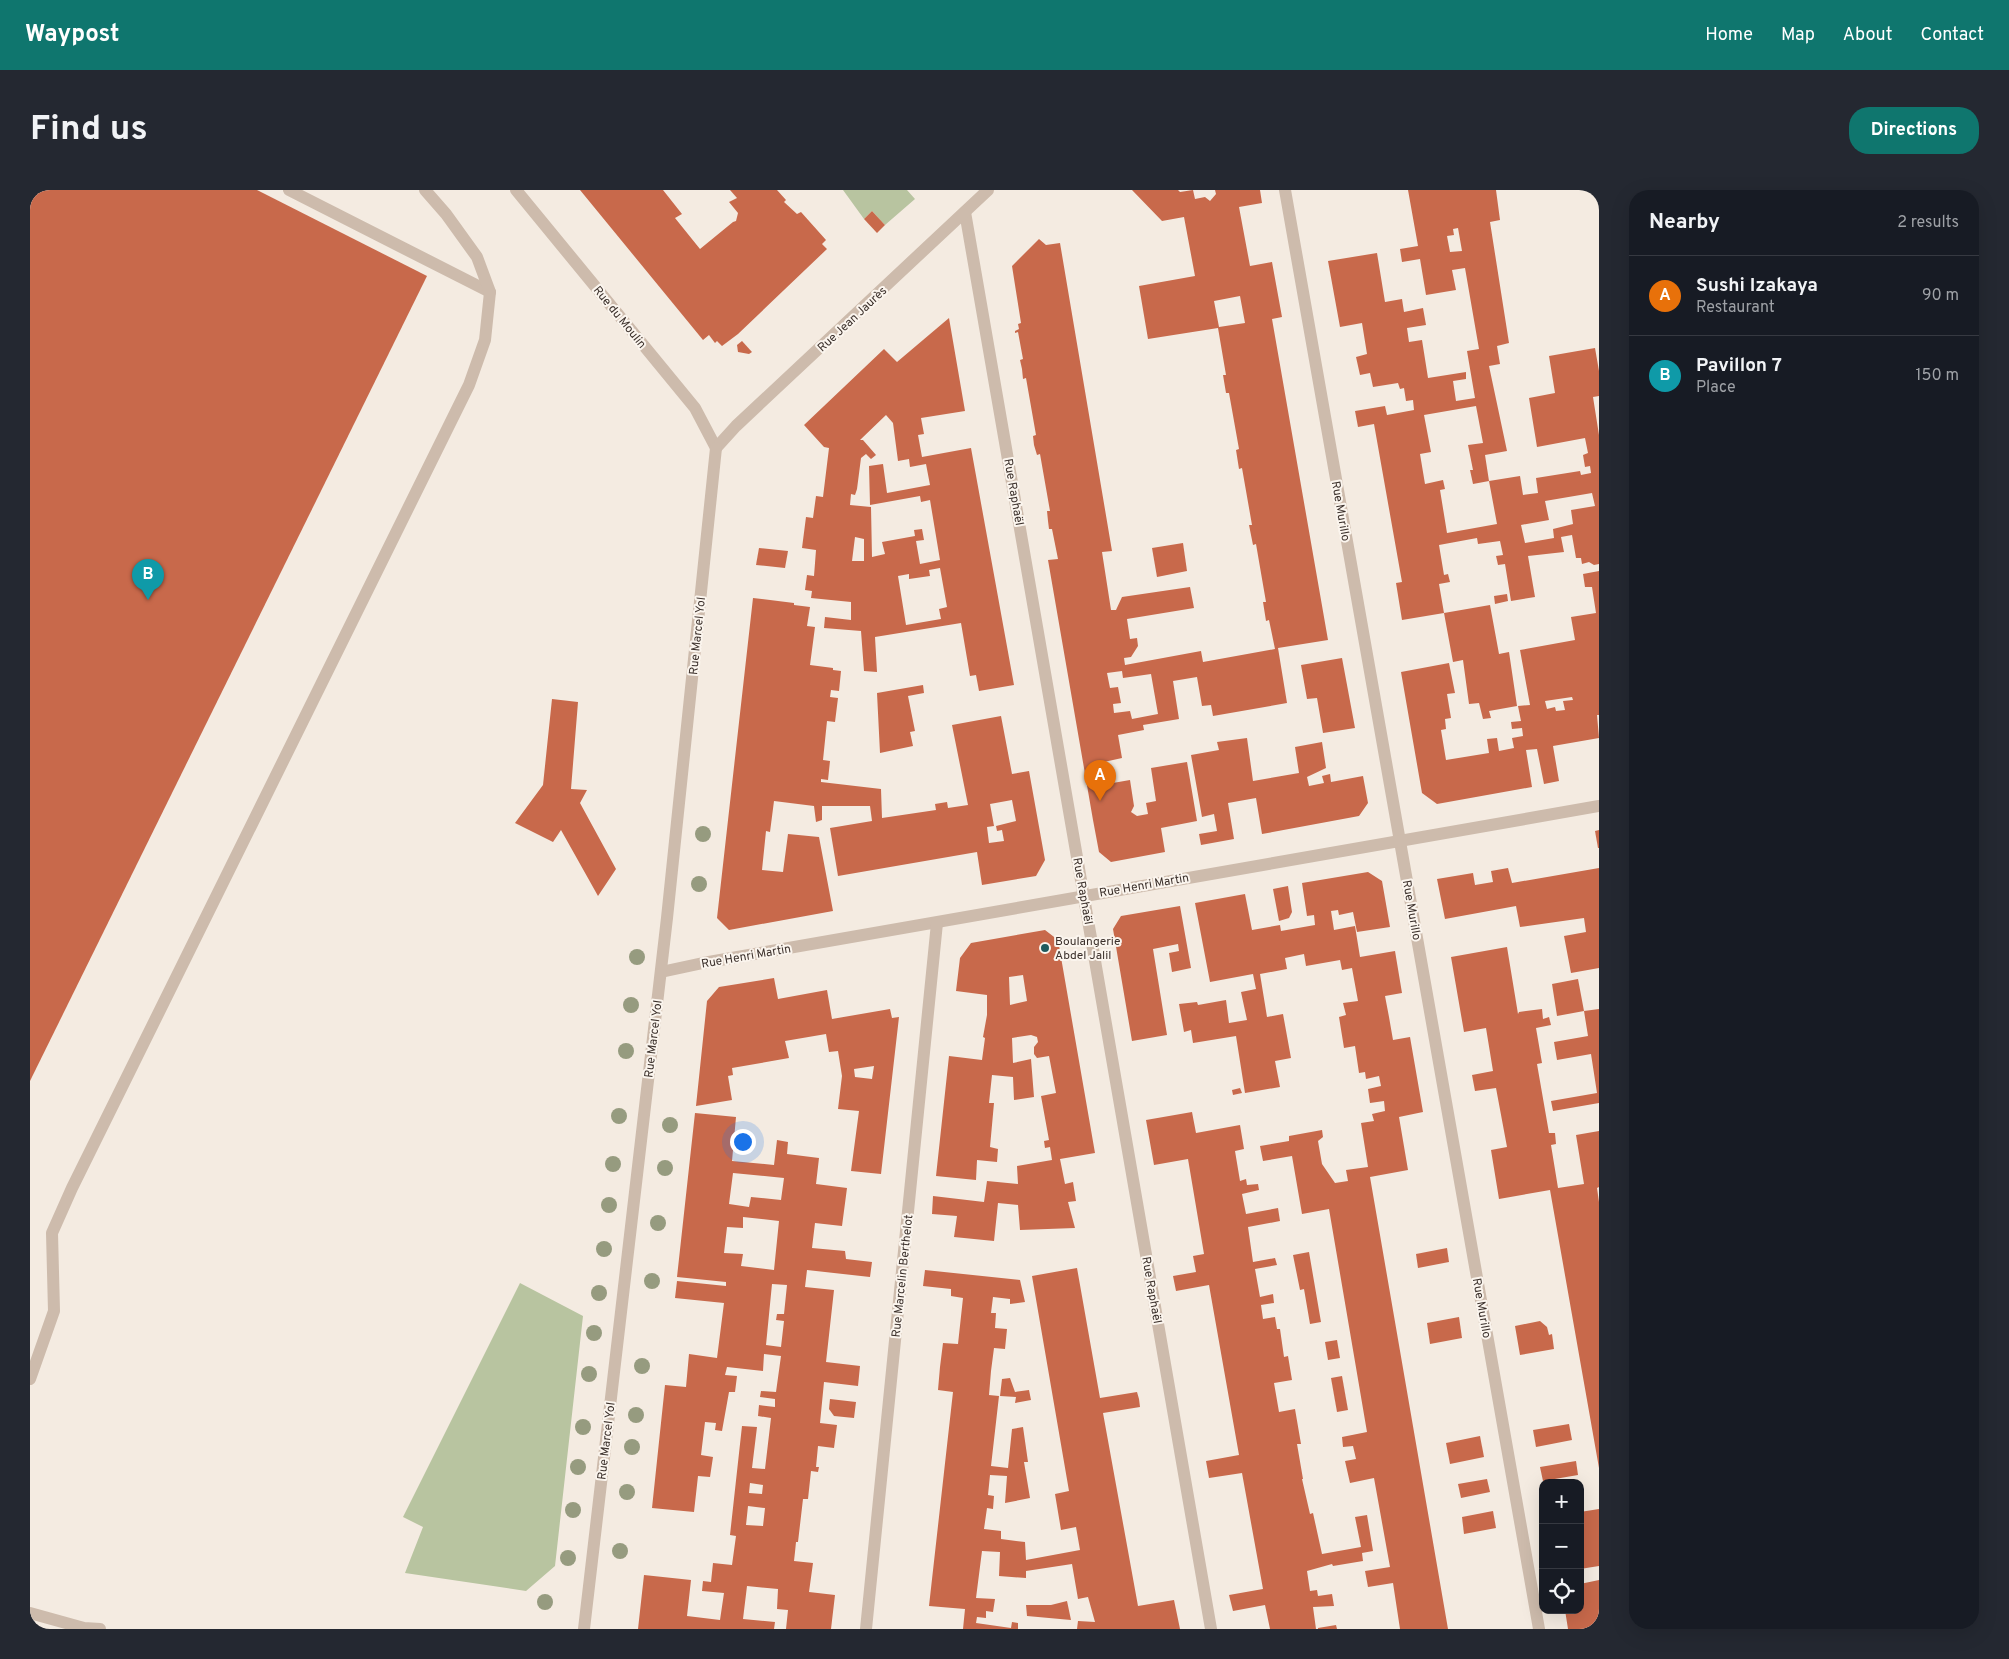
<!DOCTYPE html>
<meta charset="utf-8">
<style>
:root{--surface:#171b24;--page:#242831;--text:#f1f3f6;--muted:#9ea1a6;--line:#363941;--accent:#0f766e}
body{margin:0;font-family:Overpass,sans-serif;background:var(--page);color:var(--text)}
.controls{position:absolute;right:15px;bottom:15px;display:grid;overflow:hidden;border-radius:10px;box-shadow:0 5px 20px #0002}
.controls button{width:45px;height:45px;display:grid;place-items:center;padding:0;border:0;border-bottom:1px solid var(--line);background:var(--surface);color:var(--text);font:25px sans-serif}
.you{position:absolute;left:712px;top:951px;width:18px;height:18px;margin:-12px;border:4px solid #fff;border-radius:50%;background:#1a73e8;box-shadow:0 0 0 8px #1a73e833}
.badge{display:grid;place-items:center;width:32px;height:32px;border-radius:50%;background:var(--accent);color:#fff;font-size:16px;font-weight:700}
.pin{position:absolute;translate:-50% -41px;filter:drop-shadow(0 1px 2px #0008)}
.pin::after{content:'';position:absolute;top:26px;width:18px;height:15px;background:inherit;clip-path:polygon(0 0,100% 0,50% 100%)}
.list{margin:0;padding:0;list-style:none}
h2{display:flex;justify-content:space-between;align-items:center;height:65px;margin:0;padding:0 20px;font-size:21px}
h2 small{font-size:16px;font-weight:400;color:var(--muted)}
.list li{display:grid;grid-template-columns:32px 1fr auto;gap:15px;align-items:center;box-sizing:border-box;height:80px;padding:0 20px;border-top:1px solid var(--line)}
.list b{display:block;font-size:19px;white-space:nowrap}
.list p{margin:0;font-size:16px;white-space:nowrap;color:var(--muted)}
.list em{font-size:16px;font-style:normal;color:var(--muted)}
.icon{flex:none;width:28px;height:28px;fill:none;stroke:currentColor;stroke-width:2;stroke-linecap:round;stroke-linejoin:round}
.map{position:relative;flex:none;width:1569px;height:1439px;overflow:hidden;border-radius:20px}
header{display:flex;align-items:center;gap:30px;box-sizing:border-box;height:70px;padding:0 25px;background:var(--accent);color:#fff}
header strong{font-size:24px}
nav{display:flex;gap:28px;margin-inline-start:auto;font-size:18px}
.intro{display:flex;align-items:center;justify-content:space-between;box-sizing:border-box;height:120px;padding:0 30px}
h1{margin:0;font-size:35px}
.button{padding:12px 22px;border-radius:20px;background:var(--accent);color:#fff;font-size:18px;font-weight:700}
main{display:flex;gap:30px;padding:0 30px}
aside{flex:1;background:var(--surface);border-radius:20px;box-shadow:0 5px 20px #0002}
.map>svg:first-child{display:block}
</style>
<header>
<strong>Waypost</strong>
<nav><a>Home</a><a>Map</a><a>About</a><a>Contact</a></nav>
</header>
<div class="intro"><h1>Find us</h1><a class="button">Directions</a></div>
<main>
<div class="map">
<svg width="1569" height="1439" viewBox="0 0 1569 1439">
<rect width="100%" height="100%" fill="#f4ebe1"/>
<g fill="#b8c4a0">
<path d="M813,0H877L885,9L855,35L842,21L834,29Z"/>
<path d="M490,1093L553,1126L525,1376L496,1401L375,1383L393,1337L373,1327Z"/>
</g>
<g fill="#c8694b" fill-rule="evenodd">
<path d="M0,0H227L397,86L0,891Z"/>
<path d="M550,0H633L652,24L645,28L670,59L703,32L706,31L708,23L699,12L707,8L700,0H747L756,10L754,12L767,24L771,22L796,50L792,54L797,59L708,144L692,156L687,151L685,153L679,145L673,150Z"/>
<path d="M1102,0H1148L1150,2L1163,0L1165,9L1175,7L1180,11L1186,4L1185,0H1230L1232,13L1209,17L1220,76L1242,72L1252,127L1242,129L1298,450L1248,458L1257,513L1183,526L1181,515L1172,516L1167,487L1143,491L1149,529L1113,535L1114,540L1088,545L1092,568L1074,572L1077,594L1100,590L1104,616L1101,622L1107,626L1118,624L1116,613L1126,611L1121,578L1157,572L1167,631L1131,638L1135,662L1081,672L1069,662L1063,630L1018,370L1028,369L1022,339H1019L1018,331L1017,321H1020L1010,264L1007,265L1004,255L1003,246L1006,245L996,188L993,189L992,179L990,170L993,169L988,142L985,143V141L989,139L988,134L991,133L982,76L1009,49L1016,55L1030,53L1082,361L1072,362L1081,420H1086L1092,407L1160,397L1164,418L1097,429L1100,449L1107,448L1108,456L1101,467L1094,468L1095,475L1171,461L1173,472L1245,459L1239,430L1236,431L1233,412H1236L1226,354L1223,355L1219,335H1222L1212,278L1209,279L1206,260L1209,259L1199,203H1196L1193,185H1196L1188,138L1118,149L1109,96L1165,86L1154,27L1132,31ZM1210,106L1215,133L1189,137L1184,111ZM1092,481L1093,488L1121,484L1128,524L1102,529L1100,521L1084,523L1083,514L1091,513L1088,497L1080,498L1077,483Z"/>
<path d="M1378,0H1466L1470,30L1460,32L1479,153L1467,156L1470,174L1459,176L1477,261L1455,265L1459,291L1443,294L1440,280H1443L1438,255L1453,253L1446,216L1394,225L1401,262L1390,264L1395,294L1413,290L1415,299L1410,300L1417,343L1467,334L1459,291L1490,286L1493,305L1508,303L1506,288L1550,281L1551,285L1561,283L1560,276L1555,277L1553,265L1558,263L1555,248L1507,257L1499,208L1525,203L1519,166L1565,158L1569,181V206L1563,207L1569,245V374L1564,375L1559,372L1552,374L1551,368H1546L1542,345L1531,347L1534,362L1498,366L1505,407L1481,411L1475,374L1468,375L1466,366L1473,365L1470,351L1448,354L1447,348L1409,355L1414,385L1418,384L1420,392L1409,394L1414,423L1372,430L1366,393L1372,392L1344,234L1328,237L1325,221L1355,216L1357,225L1384,220L1383,210L1376,211L1374,198L1370,199L1368,193L1343,197L1340,183L1330,185L1326,167L1337,164L1332,133L1310,137L1298,71L1347,63L1355,112L1372,109L1374,122L1393,118L1396,135L1377,138L1379,152L1392,150L1398,188L1436,182V189L1423,191L1426,211L1445,208L1437,161L1449,159L1435,78L1422,80L1426,100L1396,105L1390,69L1372,72L1370,59L1388,56ZM1428,38L1432,61L1420,62L1417,46L1424,45L1423,39ZM1562,303L1565,316L1541,320L1543,334L1523,339L1524,348L1495,353L1491,335L1519,330L1515,311Z"/>
<path d="M842,21L855,35L847,43L834,29Z"/>
<path d="M919,128L935,221L891,228L894,244L888,245L892,267L941,258L984,495L949,501L946,485L940,486L931,433L845,447L847,482L834,481L831,441L794,438L795,427L821,430V412L781,408L782,401L775,400L777,385L784,386L786,360L772,358L776,327L783,328L786,306L793,307L799,258L794,257L774,235L854,159L867,172ZM856,225L863,233L868,271L879,269L880,277L896,274L900,295L857,303L853,274L839,276L840,315L890,306L891,312L900,310L910,370L890,374L886,351L894,350L892,339L884,340L885,346L852,352L855,364L842,367L841,317L820,315L821,304L825,305L827,299L831,268L836,264L841,269L846,265L833,250H830ZM825,347L834,349V371H822ZM910,378L917,417L909,419L911,429L876,435L868,386L879,384V389L900,386L899,380Z"/>
<path d="M712,151L722,162L719,164L708,162L707,155Z"/>
<path d="M1153,353L1157,381L1127,387L1122,358Z"/>
<path d="M729,358L758,361L755,378L726,375Z"/>
<path d="M1569,381V525H1567L1569,548L1523,556L1529,591L1514,594L1507,559L1496,560L1502,597L1407,614L1392,603L1371,482L1419,473L1425,503L1417,504L1421,528L1415,529L1416,539L1411,540L1416,570L1459,563L1457,549L1467,548L1469,561L1484,558L1482,548L1493,546L1492,538L1482,539L1481,532L1491,531L1488,516L1500,515L1490,460L1545,450L1541,427L1566,423L1562,397H1555L1553,384ZM1542,507L1543,510L1533,511L1535,520L1526,521L1525,517L1517,519L1515,511Z"/>
<path d="M1477,404L1478,411L1465,414L1464,406Z"/>
<path d="M723,408L764,413V415L780,417L777,436L785,437L780,475L803,478V480L811,481L809,501L801,500L800,507L808,508L805,532L797,531L793,570L800,571L798,590L791,589V592L851,599L852,628L906,620L905,614L917,612L918,618L938,615L922,535L971,526L982,584L999,581L1015,670L1006,686L952,695L947,662L808,686L800,638L842,631L840,616H792V630L786,632L784,616L744,611L740,642L736,641L732,680L753,682L758,644L789,647L803,721L699,740L687,728ZM982,610L986,631L966,636L967,641L972,640L974,651L959,653L957,637L964,636L960,614Z"/>
<path d="M1460,415L1469,464L1479,462L1487,516L1459,521L1461,528L1453,529L1449,513L1439,514L1433,470L1423,472L1414,423Z"/>
<path d="M1312,468L1325,538L1293,543L1287,508L1277,509L1271,475Z"/>
<path d="M893,495L894,503L878,506L885,541L880,542L883,556L850,563L847,503Z"/>
<path d="M522,509L548,512L541,599L557,600L550,613L586,679L568,706L531,640L523,652L485,633L513,595Z"/>
<path d="M1217,548L1223,591L1269,583L1265,557L1292,552L1296,578L1277,587L1279,596L1294,593L1292,586L1300,584L1301,592L1333,586L1338,613L1329,626L1232,644L1226,608L1198,613L1204,649L1171,655L1169,644L1187,641L1184,624L1172,627L1161,565L1189,560L1187,552Z"/>
<path d="M1569,640V658H1568L1565,641Z"/>
<path d="M1478,678L1482,693L1569,678V778L1541,783L1534,746L1556,742L1554,728L1490,737L1486,716L1415,729L1407,689L1443,683L1445,695L1463,692L1461,681Z"/>
<path d="M1338,682L1352,691L1360,737L1327,742L1323,722L1309,725L1308,720L1301,721L1304,740L1325,736L1330,767L1365,761L1372,803L1355,806L1359,827L1363,850L1380,847L1393,922L1369,927L1378,980L1340,987L1418,1439H1370L1363,1393L1338,1397L1335,1381L1360,1377L1344,1288L1320,1293L1315,1271L1326,1269L1323,1256L1313,1257L1312,1247L1337,1242L1299,1019L1272,1024L1262,966L1233,971L1230,956L1259,951V946L1292,940L1293,947L1288,951L1292,974L1305,993L1318,991L1316,980L1338,977L1331,933L1344,931L1342,924L1355,921L1354,911L1340,913L1338,899L1351,896L1349,886L1336,889L1335,882L1329,883L1325,856L1314,858L1309,827L1316,825L1313,813L1328,811L1322,778L1312,780L1310,770L1276,776L1274,764L1255,768L1257,779L1230,784L1237,827L1253,824L1261,868L1245,871L1250,897L1215,903L1206,846L1163,853L1161,840L1154,842L1149,814L1167,812L1168,815L1196,810L1199,833L1217,830L1211,802L1226,799L1223,784L1180,792L1165,713L1215,704L1222,740L1250,735L1251,741L1285,735L1284,725L1277,726L1272,693Z"/>
<path d="M1258,696L1262,722L1259,728L1249,731L1243,699Z"/>
<path d="M1150,716L1161,778L1142,782L1139,763L1149,761L1148,754L1123,759L1137,845L1102,851L1083,739L1091,726Z"/>
<path d="M1015,740L1028,750L1065,963L1030,969L1035,994L1043,992L1046,1011L1038,1012L1045,1038L990,1040L988,1015L968,1013L964,1051L924,1047L927,1026L902,1024L903,1006L954,1012L957,991L988,994L987,976L1022,970L1020,957L1015,958L1014,951L1019,950L1011,906L1026,903L1019,866L1007,868L1004,864V857L1008,852L1007,847L1001,845L982,848L983,873L1001,869L1004,907L984,910L983,887L962,885L959,913H964L960,957L968,959L967,972L947,970L946,990L906,986L919,866L952,870L955,848L953,847L957,825V805L926,801L930,768L941,753ZM993,785L997,811L980,815L979,787Z"/>
<path d="M1477,757L1488,824L1489,822L1512,819L1513,829L1519,827L1521,835L1506,838L1512,873L1507,874L1519,943H1525L1526,954L1521,955L1528,998L1554,994L1546,945L1569,941V997L1567,998L1569,1012V1278L1520,1000L1469,1009L1461,960L1477,957L1466,898L1445,901L1442,885L1463,881L1456,838L1434,842L1421,767Z"/>
<path d="M744,788L748,809L797,800L802,829L860,819L862,828L869,827L851,984L821,981L829,921L808,919L812,886L808,861L799,862L796,844L755,851L759,868L702,878L703,885L698,886L702,910L666,916L677,811L689,797ZM844,876L842,889L825,887L824,879Z"/>
<path d="M1548,789L1554,821L1527,826L1522,794Z"/>
<path d="M1569,819V913L1523,921L1521,911L1567,903L1561,864L1527,870L1524,852L1558,846L1554,821Z"/>
<path d="M1210,898L1212,903L1203,905L1202,900Z"/>
<path d="M1162,922L1166,943L1210,935L1214,959L1205,961L1210,991L1216,989L1217,995L1228,994L1229,1000L1212,1004L1216,1024L1248,1018L1250,1031L1218,1037L1223,1072L1245,1068L1247,1075L1225,1079L1230,1107L1243,1104L1244,1113L1231,1115L1233,1129L1245,1127L1247,1139H1250L1254,1167L1258,1166L1262,1190L1244,1193L1249,1222L1265,1219L1271,1254H1267L1273,1289H1272L1280,1324L1283,1323L1292,1364L1331,1357L1325,1327L1337,1325L1343,1361L1332,1363L1333,1371L1303,1376L1302,1374L1277,1381L1280,1401L1287,1400L1288,1406L1302,1404L1304,1416L1283,1417L1286,1439H1240L1235,1415L1203,1421L1199,1405L1233,1399L1212,1283L1179,1288L1176,1271L1209,1265L1179,1095L1146,1101L1143,1086L1166,1082L1163,1066L1174,1064L1158,969L1124,975L1116,930Z"/>
<path d="M665,923L706,927L702,971L744,975L747,950L758,952L757,964L789,968L786,994L817,998L812,1036L785,1033L782,1058L815,1061L816,1069L842,1072L840,1087L777,1080L775,1097L804,1100L796,1172L830,1176L828,1196L794,1192L790,1233L807,1235L804,1258L788,1256L786,1277H789L788,1282L781,1281L778,1309H773L768,1352H766L765,1362L764,1371L783,1373L779,1402L805,1405L801,1439H756L758,1420L747,1419L748,1399L717,1396L713,1429L745,1432L744,1439H608L614,1385L661,1390L657,1426L690,1430L694,1403L672,1401L673,1391L681,1392L683,1373L702,1375L706,1346L700,1345L712,1236L727,1237L722,1278L735,1279L741,1228L728,1226L729,1215L745,1217V1209L730,1207L731,1201L746,1202L751,1166L734,1164L733,1181L697,1177L695,1185L707,1186L705,1202H699L692,1241L685,1240L686,1233L675,1232L671,1265L683,1267L680,1287L668,1286L664,1322L622,1318L635,1195L656,1197L659,1164L687,1168L694,1113L645,1108L647,1091L696,1096V1092L647,1087ZM703,983L754,988L751,1010L721,1007L719,1017L699,1014ZM713,1027L749,1031L744,1080L711,1076L713,1064L694,1063L697,1037L713,1038ZM742,1094L757,1095L754,1124H747L746,1130L754,1131L751,1157L736,1155ZM720,1293L733,1295L732,1304L719,1303ZM718,1316L735,1318L733,1336L716,1335Z"/>
<path d="M1417,1058L1419,1072L1388,1078L1386,1064Z"/>
<path d="M1279,1062L1291,1132L1280,1134L1274,1099L1270,1100L1263,1065Z"/>
<path d="M1047,1078L1070,1208L1107,1202L1109,1209L1110,1217L1073,1223L1108,1416L1144,1410L1150,1439H1047L1048,1431L1065,1432L1058,1407L1048,1409L1042,1374L996,1381V1388L969,1386L970,1362L952,1361L946,1408L965,1409L963,1422L956,1421V1428L947,1427L946,1433L981,1438L982,1432L988,1433V1439H933L935,1419L899,1416L923,1202L908,1200L910,1177L913,1153L928,1154L933,1108L921,1106V1099L893,1096L895,1080L990,1090L995,1112L980,1114V1109L963,1107L961,1123H966L965,1138L977,1139L975,1159L964,1158L961,1181L959,1205L969,1206L961,1276L978,1278L982,1239L993,1237L998,1272H994L1000,1308L975,1313L977,1286L960,1285L958,1305L964,1306L963,1319L957,1318L954,1339L971,1341V1349L995,1352L996,1370L1050,1360L1046,1337L1031,1340L1025,1304L1039,1301L1002,1086Z"/>
<path d="M1429,1127L1432,1148L1400,1154L1397,1133Z"/>
<path d="M1510,1131L1517,1137L1519,1145L1522,1144L1524,1159L1490,1165L1485,1136Z"/>
<path d="M1307,1150L1310,1168L1298,1170L1295,1152Z"/>
<path d="M1312,1186L1318,1220L1307,1222L1301,1188Z"/>
<path d="M980,1188L985,1202L999,1200L1001,1210L985,1213L986,1207L970,1206L972,1189Z"/>
<path d="M800,1209L826,1212L824,1228L804,1226L799,1219Z"/>
<path d="M1539,1234L1542,1250L1506,1257L1503,1240Z"/>
<path d="M1450,1246L1454,1267L1420,1274L1416,1253Z"/>
<path d="M1546,1271L1548,1285L1513,1291L1510,1277Z"/>
<path d="M1457,1289L1460,1302L1431,1308L1428,1294Z"/>
<path d="M1569,1319V1376L1550,1379V1322Z"/>
<path d="M1463,1321L1466,1338L1434,1344L1432,1327Z"/>
<path d="M1569,1390V1439H1538L1535,1420H1550V1394Z"/>
<path d="M1037,1411L1041,1430L997,1426L996,1415H1021Z"/>
<path d="M1306,1435L1307,1439H1288V1438Z"/>
</g>
<g fill="none" stroke-linecap="round" stroke-linejoin="round">
<g stroke="#cdbbac" stroke-width="12">
<path d="M259,0L460,102"/>
<path d="M486,0L665,218L686,258"/>
<path d="M1255,0L1509,1439"/>
<path d="M935,22L1181,1439"/>
<path d="M686,258L706,236L958,0"/>
<path d="M631,782L673,773L1569,616"/>
<path d="M0,1189L24,1121L22,1043L42,998L439,195L455,150L460,102L447,67L416,24L395,0"/>
<path d="M0,1423L54,1438L70,1439"/>
<path d="M554,1439L637,728L686,258"/>
<path d="M836,1439L907,733"/>
</g>
</g>
<g fill="#969b7f">
<circle cx="673" cy="644" r="8"/>
<circle cx="669" cy="694" r="8"/>
<circle cx="607" cy="767" r="8"/>
<circle cx="601" cy="815" r="8"/>
<circle cx="596" cy="861" r="8"/>
<circle cx="589" cy="926" r="8"/>
<circle cx="640" cy="935" r="8"/>
<circle cx="583" cy="974" r="8"/>
<circle cx="635" cy="978" r="8"/>
<circle cx="579" cy="1015" r="8"/>
<circle cx="628" cy="1033" r="8"/>
<circle cx="574" cy="1059" r="8"/>
<circle cx="622" cy="1091" r="8"/>
<circle cx="569" cy="1103" r="8"/>
<circle cx="564" cy="1143" r="8"/>
<circle cx="612" cy="1176" r="8"/>
<circle cx="559" cy="1184" r="8"/>
<circle cx="606" cy="1225" r="8"/>
<circle cx="553" cy="1237" r="8"/>
<circle cx="602" cy="1257" r="8"/>
<circle cx="548" cy="1277" r="8"/>
<circle cx="597" cy="1302" r="8"/>
<circle cx="543" cy="1320" r="8"/>
<circle cx="590" cy="1361" r="8"/>
<circle cx="538" cy="1368" r="8"/>
<circle cx="515" cy="1412" r="8"/>
</g>
<circle fill="#1f5a5e" stroke="#fbf5ee" stroke-width="2" cx="1015" cy="758" r="5"/>
<g text-anchor="middle" stroke-width="4" stroke-linejoin="round" paint-order="stroke">
<g font-size="12" fill="#3b302b" stroke="#fbf5ee">
<text transform="translate(590 127) rotate(51)" y="4">Rue du Moulin</text>
<text transform="translate(822 129) rotate(-43)" y="4">Rue Jean Jaurès</text>
<text transform="translate(984 302) rotate(80)" y="4">Rue Raphaël</text>
<text transform="translate(1311 321) rotate(80)" y="4">Rue Murillo</text>
<text transform="translate(667 446) rotate(-84)" y="4">Rue Marcel Yol</text>
<text transform="translate(1114 695) rotate(-10)" y="4">Rue Henri Martin</text>
<text transform="translate(1053 701) rotate(80)" y="4">Rue Raphaël</text>
<text transform="translate(1382 720) rotate(80)" y="4">Rue Murillo</text>
<text transform="translate(716 766) rotate(-10)" y="4">Rue Henri Martin</text>
<text transform="translate(623 849) rotate(-83)" y="4">Rue Marcel Yol</text>
<text transform="translate(872 1086) rotate(-84)" y="4">Rue Marcelin Berthelot</text>
<text transform="translate(1122 1100) rotate(80)" y="4">Rue Raphaël</text>
<text transform="translate(1452 1118) rotate(80)" y="4">Rue Murillo</text>
<text transform="translate(576 1251) rotate(-83)" y="4">Rue Marcel Yol</text>
</g>
<g font-size="12" fill="#3b302b" stroke="#fbf5ee" text-anchor="start">
<text x="1025" y="755">Boulangerie<tspan x="1025" dy="14">Abdel Jalil</tspan></text>
</g>
</g>
</svg>
<div class="controls">
<button>+</button>
<button>−</button>
<button><svg class="icon" aria-label="locate" viewBox="0 0 24 24"><circle cx="12" cy="12" r="6"/><path d="M12 2v4M12 18v4M2 12h4M18 12h4"/></svg></button>
</div>
<div class="you"></div>
<div class="pin badge" style="left:1070px;top:611px;background:#e8710a">A</div>
<div class="pin badge" style="left:118px;top:410px;background:#0f9aa8">B</div>
</div>
<aside>
<h2>Nearby<small>2 results</small></h2>
<ul class="list">
<li><span class="badge" style="background:#e8710a">A</span><div><b>Sushi Izakaya</b><p>Restaurant</p></div><em>90 m</em></li>
<li><span class="badge" style="background:#0f9aa8">B</span><div><b>Pavillon 7</b><p>Place</p></div><em>150 m</em></li>
</ul>
</aside>
</main>
